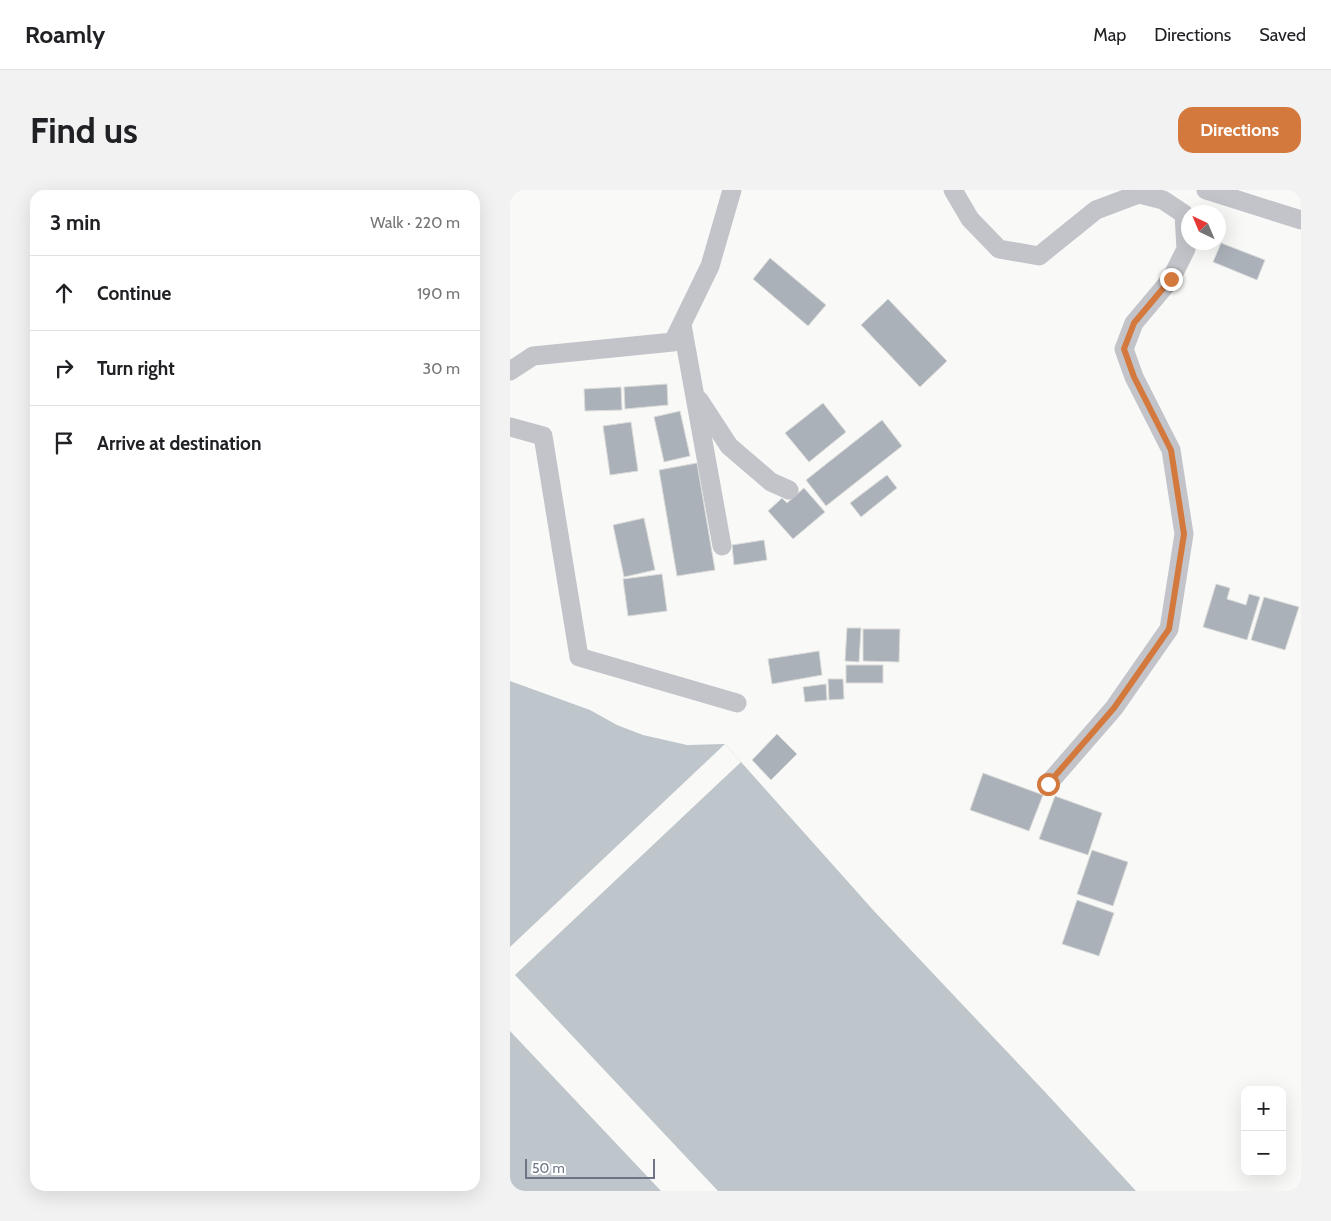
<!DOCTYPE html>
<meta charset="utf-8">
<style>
:root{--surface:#fff;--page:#f2f2f2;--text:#202124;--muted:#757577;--line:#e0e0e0;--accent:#d4793e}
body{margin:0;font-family:Cabin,sans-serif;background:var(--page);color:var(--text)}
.controls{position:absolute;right:15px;bottom:15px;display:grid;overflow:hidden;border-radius:10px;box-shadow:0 5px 20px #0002}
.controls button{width:45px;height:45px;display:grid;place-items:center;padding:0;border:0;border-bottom:1px solid var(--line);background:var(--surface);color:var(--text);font:25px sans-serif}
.compass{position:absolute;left:671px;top:15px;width:45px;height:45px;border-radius:50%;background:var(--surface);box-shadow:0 5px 20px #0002;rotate:316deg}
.scale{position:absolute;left:15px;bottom:12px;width:130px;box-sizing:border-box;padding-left:5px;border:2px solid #6c7686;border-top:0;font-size:14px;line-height:18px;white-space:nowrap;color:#6c7686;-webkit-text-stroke:4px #fff;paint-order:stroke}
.stop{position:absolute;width:15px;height:15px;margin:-11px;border:4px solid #d4793e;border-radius:50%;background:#fff}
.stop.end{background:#d4793e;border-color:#fff;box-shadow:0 1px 5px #0008}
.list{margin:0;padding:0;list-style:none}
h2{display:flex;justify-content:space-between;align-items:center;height:65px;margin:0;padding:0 20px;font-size:21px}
h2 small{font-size:16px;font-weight:400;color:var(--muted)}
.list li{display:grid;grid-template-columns:32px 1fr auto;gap:15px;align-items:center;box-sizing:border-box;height:75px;padding:0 20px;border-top:1px solid var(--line)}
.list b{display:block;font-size:19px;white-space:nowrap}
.list em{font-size:16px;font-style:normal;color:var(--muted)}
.icon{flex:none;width:28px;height:28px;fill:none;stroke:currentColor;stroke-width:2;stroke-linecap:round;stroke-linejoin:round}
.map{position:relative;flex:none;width:791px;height:1001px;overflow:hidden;border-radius:15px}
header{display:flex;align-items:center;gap:30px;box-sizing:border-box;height:70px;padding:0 25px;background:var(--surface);border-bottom:1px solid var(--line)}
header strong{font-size:24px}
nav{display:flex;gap:28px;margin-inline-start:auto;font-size:18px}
.intro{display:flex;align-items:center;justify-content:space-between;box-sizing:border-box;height:120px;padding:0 30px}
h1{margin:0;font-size:35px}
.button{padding:12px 22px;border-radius:15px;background:var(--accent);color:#fff;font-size:18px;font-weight:700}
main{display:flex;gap:30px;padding:0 30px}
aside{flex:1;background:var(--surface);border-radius:15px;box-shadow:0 5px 20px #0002}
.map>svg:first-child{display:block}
</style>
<header>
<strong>Roamly</strong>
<nav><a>Map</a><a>Directions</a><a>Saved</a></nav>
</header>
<div class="intro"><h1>Find us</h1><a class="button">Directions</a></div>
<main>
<aside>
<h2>3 min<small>Walk · 220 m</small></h2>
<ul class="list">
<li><svg class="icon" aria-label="ahead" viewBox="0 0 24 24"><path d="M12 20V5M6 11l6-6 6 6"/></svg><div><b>Continue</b></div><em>190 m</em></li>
<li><svg class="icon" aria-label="right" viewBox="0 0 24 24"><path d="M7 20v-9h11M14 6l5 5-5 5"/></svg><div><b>Turn right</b></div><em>30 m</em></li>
<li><svg class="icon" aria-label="arrive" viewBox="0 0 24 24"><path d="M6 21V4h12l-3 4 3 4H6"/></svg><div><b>Arrive at destination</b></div></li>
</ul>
</aside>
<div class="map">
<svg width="791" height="1001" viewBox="0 0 791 1001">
<rect width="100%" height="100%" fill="#f9faf8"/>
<path fill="#bec5cb" d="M0,491L80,520L107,535L133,545L177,555L215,554L364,721L536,903L626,1001H0Z"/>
<path fill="#f9faf8" d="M215,554L231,572L5,785L208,1001H151L0,841V757Z"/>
<g fill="#abb1b8" stroke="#dbdcda">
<path d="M711,53L755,70L747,90L703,72Z"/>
<path d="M260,68L316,115L298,136L243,89Z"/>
<path d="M378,109L437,171L410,197L351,135Z"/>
<path d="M157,194L158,215L115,219L114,197Z"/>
<path d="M111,197L112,220L75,221L74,199Z"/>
<path d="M313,213L336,242L299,272L275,243Z"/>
<path d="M170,221L180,266L154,272L144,227Z"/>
<path d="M372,230L392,256L316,316L296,290Z"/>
<path d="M121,232L128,281L100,285L93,236Z"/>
<path d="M187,273L205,380L167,386L149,280Z"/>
<path d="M377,285L387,298L351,327L340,313Z"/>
<path d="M294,298L315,322L283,349L258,321L272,308L277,313Z"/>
<path d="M134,328L145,380L114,387L103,335Z"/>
<path d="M254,350L257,370L224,375L222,355Z"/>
<path d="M152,384L157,421L118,426L113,389Z"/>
<path d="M706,394L720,398L717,409L736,415L739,404L750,407L737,450L693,437Z"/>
<path d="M754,407L789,417L775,460L741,450Z"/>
<path d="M337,438H351L349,472L335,471Z"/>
<path d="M353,439H390L389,472L353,471Z"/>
<path d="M309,461L312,485L262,494L258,469Z"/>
<rect x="336" y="475" width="37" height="18"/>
<path d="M318,489H333L334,509L319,510Z"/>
<path d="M316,494L317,510L295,512L293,497Z"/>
<path d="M267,544L287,564L261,590L242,570Z"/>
<path d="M473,583L533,605L519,641L460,620Z"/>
<path d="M545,606L592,623L578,665L529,649Z"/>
<path d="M582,660L618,672L603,716L567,704Z"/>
<path d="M567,710L604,723L589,766L552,754Z"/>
</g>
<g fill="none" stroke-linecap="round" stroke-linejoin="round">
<g stroke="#c2c4c9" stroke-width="19">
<path d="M443,0L460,29L489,59L529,66L586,20L639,0"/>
<path d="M696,0L791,30"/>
<path d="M172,135L212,356"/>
<path d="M0,181L23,166L163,152L200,76L222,0"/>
<path d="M189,210L219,256L261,292L279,300"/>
<path d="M0,237L33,246L69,467L227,513"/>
<path d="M538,594L604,518L659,439L674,344L661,260L624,187L614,159L624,133L661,89L676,59L674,24L653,10L629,4"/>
</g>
</g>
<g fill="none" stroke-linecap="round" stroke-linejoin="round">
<path stroke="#d4793e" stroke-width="6" d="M538,594L604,518L659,439L674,344L661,260L624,187L614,159L624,133L661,89"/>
</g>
</svg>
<div class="controls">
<button>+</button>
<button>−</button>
</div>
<svg class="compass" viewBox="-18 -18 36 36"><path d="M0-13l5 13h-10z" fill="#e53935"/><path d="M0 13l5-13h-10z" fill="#757577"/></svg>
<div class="scale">50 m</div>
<div class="stop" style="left:538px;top:594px"></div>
<div class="stop end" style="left:661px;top:89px"></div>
</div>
</main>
